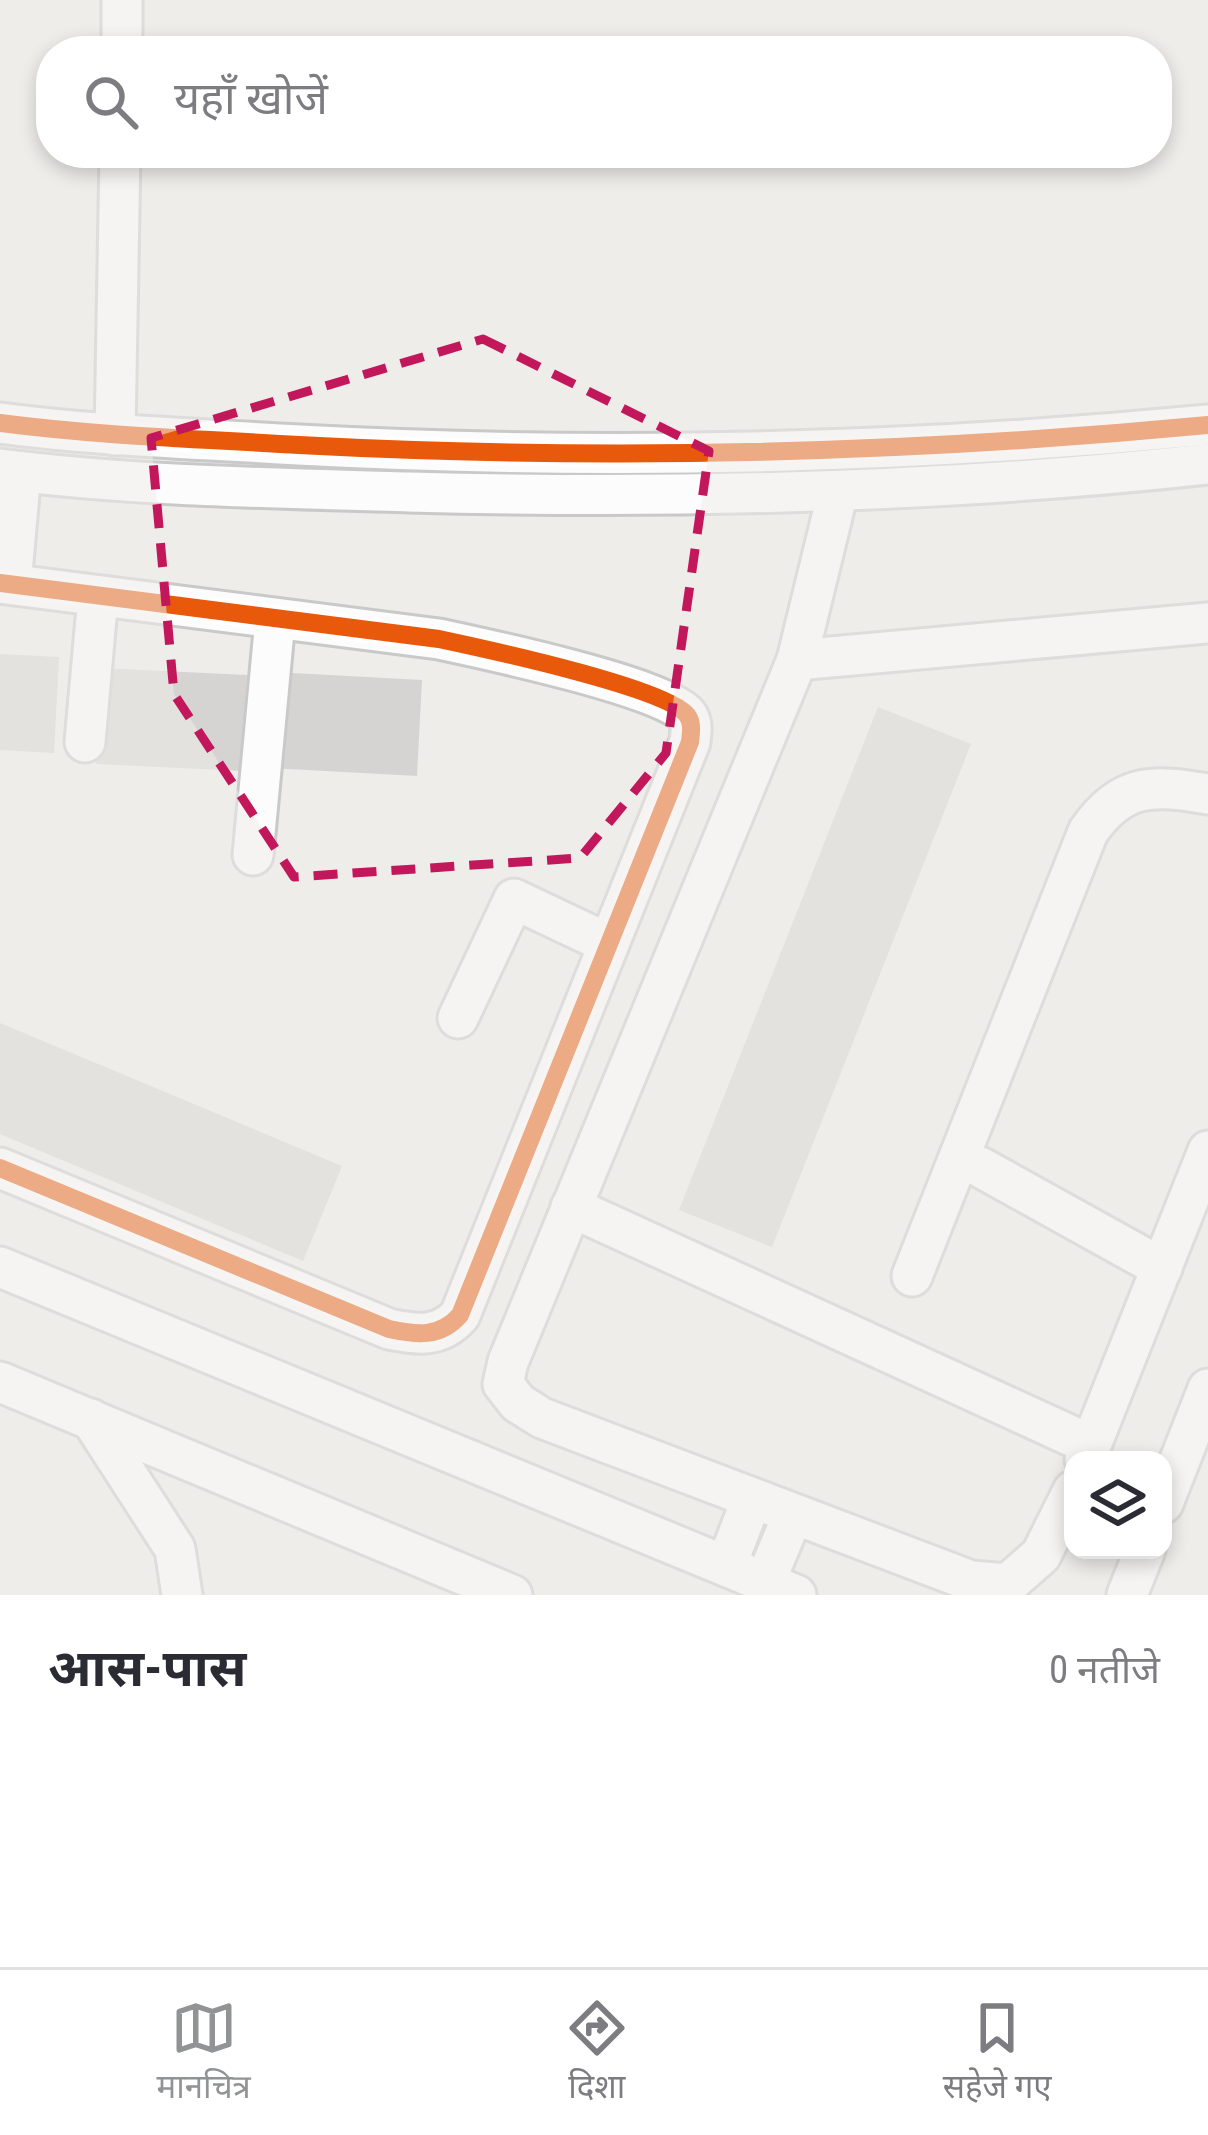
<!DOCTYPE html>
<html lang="hi">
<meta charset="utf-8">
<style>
:root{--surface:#fff;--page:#f7f7f7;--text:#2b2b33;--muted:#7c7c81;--line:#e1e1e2;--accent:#919394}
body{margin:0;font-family:"Roboto Condensed","Noto Sans Devanagari",sans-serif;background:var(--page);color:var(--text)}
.controls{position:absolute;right:36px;bottom:36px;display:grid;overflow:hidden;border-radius:24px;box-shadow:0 6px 18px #0003}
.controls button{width:108px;height:108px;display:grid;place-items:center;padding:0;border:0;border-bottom:3px solid var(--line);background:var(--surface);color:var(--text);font:60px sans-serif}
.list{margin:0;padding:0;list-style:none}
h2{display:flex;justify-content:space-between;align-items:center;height:156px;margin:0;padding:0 48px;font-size:51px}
h2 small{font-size:39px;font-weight:400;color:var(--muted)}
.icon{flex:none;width:66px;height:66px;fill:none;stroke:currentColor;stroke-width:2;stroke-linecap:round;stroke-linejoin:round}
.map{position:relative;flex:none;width:1208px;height:1595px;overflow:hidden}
.search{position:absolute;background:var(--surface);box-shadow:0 6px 18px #0003;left:36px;right:36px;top:36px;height:132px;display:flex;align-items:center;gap:30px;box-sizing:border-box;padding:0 42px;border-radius:48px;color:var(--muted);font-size:45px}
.sheet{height:372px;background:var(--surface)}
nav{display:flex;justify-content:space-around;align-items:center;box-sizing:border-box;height:168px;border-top:3px solid var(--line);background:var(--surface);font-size:33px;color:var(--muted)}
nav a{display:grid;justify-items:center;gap:6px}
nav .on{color:var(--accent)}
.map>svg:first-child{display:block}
</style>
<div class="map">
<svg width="1208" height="1595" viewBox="0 0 1208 1595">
<rect width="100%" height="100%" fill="#eeedea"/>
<g fill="#d5d4d2">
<path d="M0,654L59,657L54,753L0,750Z"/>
<path d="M100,668L247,675L243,771L96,764Z"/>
<path d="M274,672L422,680L417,776L270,768Z"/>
<path d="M878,707L971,744L772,1247L679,1210Z"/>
<path d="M0,1023L342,1166L303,1261L0,1134Z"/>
</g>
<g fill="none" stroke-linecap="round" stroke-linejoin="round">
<defs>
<g id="minor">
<path d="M122,51V0"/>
<path d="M0,423C99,436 200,439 299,445C602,461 906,454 1208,425"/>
<path d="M115,435L120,153"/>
<path d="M0,469C135,486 273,488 409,492C676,499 942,493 1208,464"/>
<path d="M838,492L797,660L508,1362L503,1384L518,1403L542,1418L971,1581L1008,1584L1041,1555L1073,1491"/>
<path d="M0,583L439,639C481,648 665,687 687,715C693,723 691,732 690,742L460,1315C440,1338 417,1335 389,1329L0,1168"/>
<path d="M11,584L21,472"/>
<path d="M797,660L1208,623"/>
<path d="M85,742L98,596"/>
<path d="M253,855L275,620"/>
<path d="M458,1018L514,899L609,944"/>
<path d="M980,1167L1162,1268"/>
<path d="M571,1207L1091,1445"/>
<path d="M0,1267L796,1595"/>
<path d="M912,1276L1088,832C1122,782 1154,785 1208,794"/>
<path d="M0,1382L512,1595"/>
<path d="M91,1419L175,1549L182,1595"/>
<path d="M1085,1460L1208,1151"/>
<path d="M1163,1503L1208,1389"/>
<path d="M726,1566L752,1499"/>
<path d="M765,1582L793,1515"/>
<path d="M1127,1595L1145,1550"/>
</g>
</defs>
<use href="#minor" stroke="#c9c9c9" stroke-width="45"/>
<use href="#minor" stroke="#fcfcfc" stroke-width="39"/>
<defs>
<g id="cycleway">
<path d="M0,423C99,436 200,439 299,445C602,461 906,454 1208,425"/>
<path d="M0,583L439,639C481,648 665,687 687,715C693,723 691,732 690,742L460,1315C440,1338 417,1335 389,1329L0,1168"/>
</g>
</defs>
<use href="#cycleway" stroke="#fff" stroke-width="26"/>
<use href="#cycleway" stroke="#e8590c" stroke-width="18"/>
</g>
<path d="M0 0H1208V1595H0ZM483,339L709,451L666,753L580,858L294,877L174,694L151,438Z" fill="#eeedea" fill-opacity=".55" fill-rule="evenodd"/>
<path fill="none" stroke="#c2185b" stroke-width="9" stroke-dasharray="24 15" stroke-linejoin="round" d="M483,339L709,451L666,753L580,858L294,877L174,694L151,438Z"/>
</svg>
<div class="controls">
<button><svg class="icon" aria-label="layers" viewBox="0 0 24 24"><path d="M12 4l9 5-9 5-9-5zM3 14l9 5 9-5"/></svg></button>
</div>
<div class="search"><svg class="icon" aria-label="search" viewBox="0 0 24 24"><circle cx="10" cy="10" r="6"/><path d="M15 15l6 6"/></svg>यहाँ खोजें</div>
</div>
<section class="sheet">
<h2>आस-पास<small>0 नतीजे</small></h2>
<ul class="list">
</ul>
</section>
<nav>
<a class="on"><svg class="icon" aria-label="map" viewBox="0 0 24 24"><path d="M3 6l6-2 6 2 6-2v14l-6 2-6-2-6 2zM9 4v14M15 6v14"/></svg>मानचित्र</a>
<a><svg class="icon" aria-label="directions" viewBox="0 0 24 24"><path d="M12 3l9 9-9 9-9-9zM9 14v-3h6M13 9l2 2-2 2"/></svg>दिशा</a>
<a><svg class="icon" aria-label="saved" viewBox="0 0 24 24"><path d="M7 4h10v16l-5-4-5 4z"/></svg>सहेजे गए</a>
</nav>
